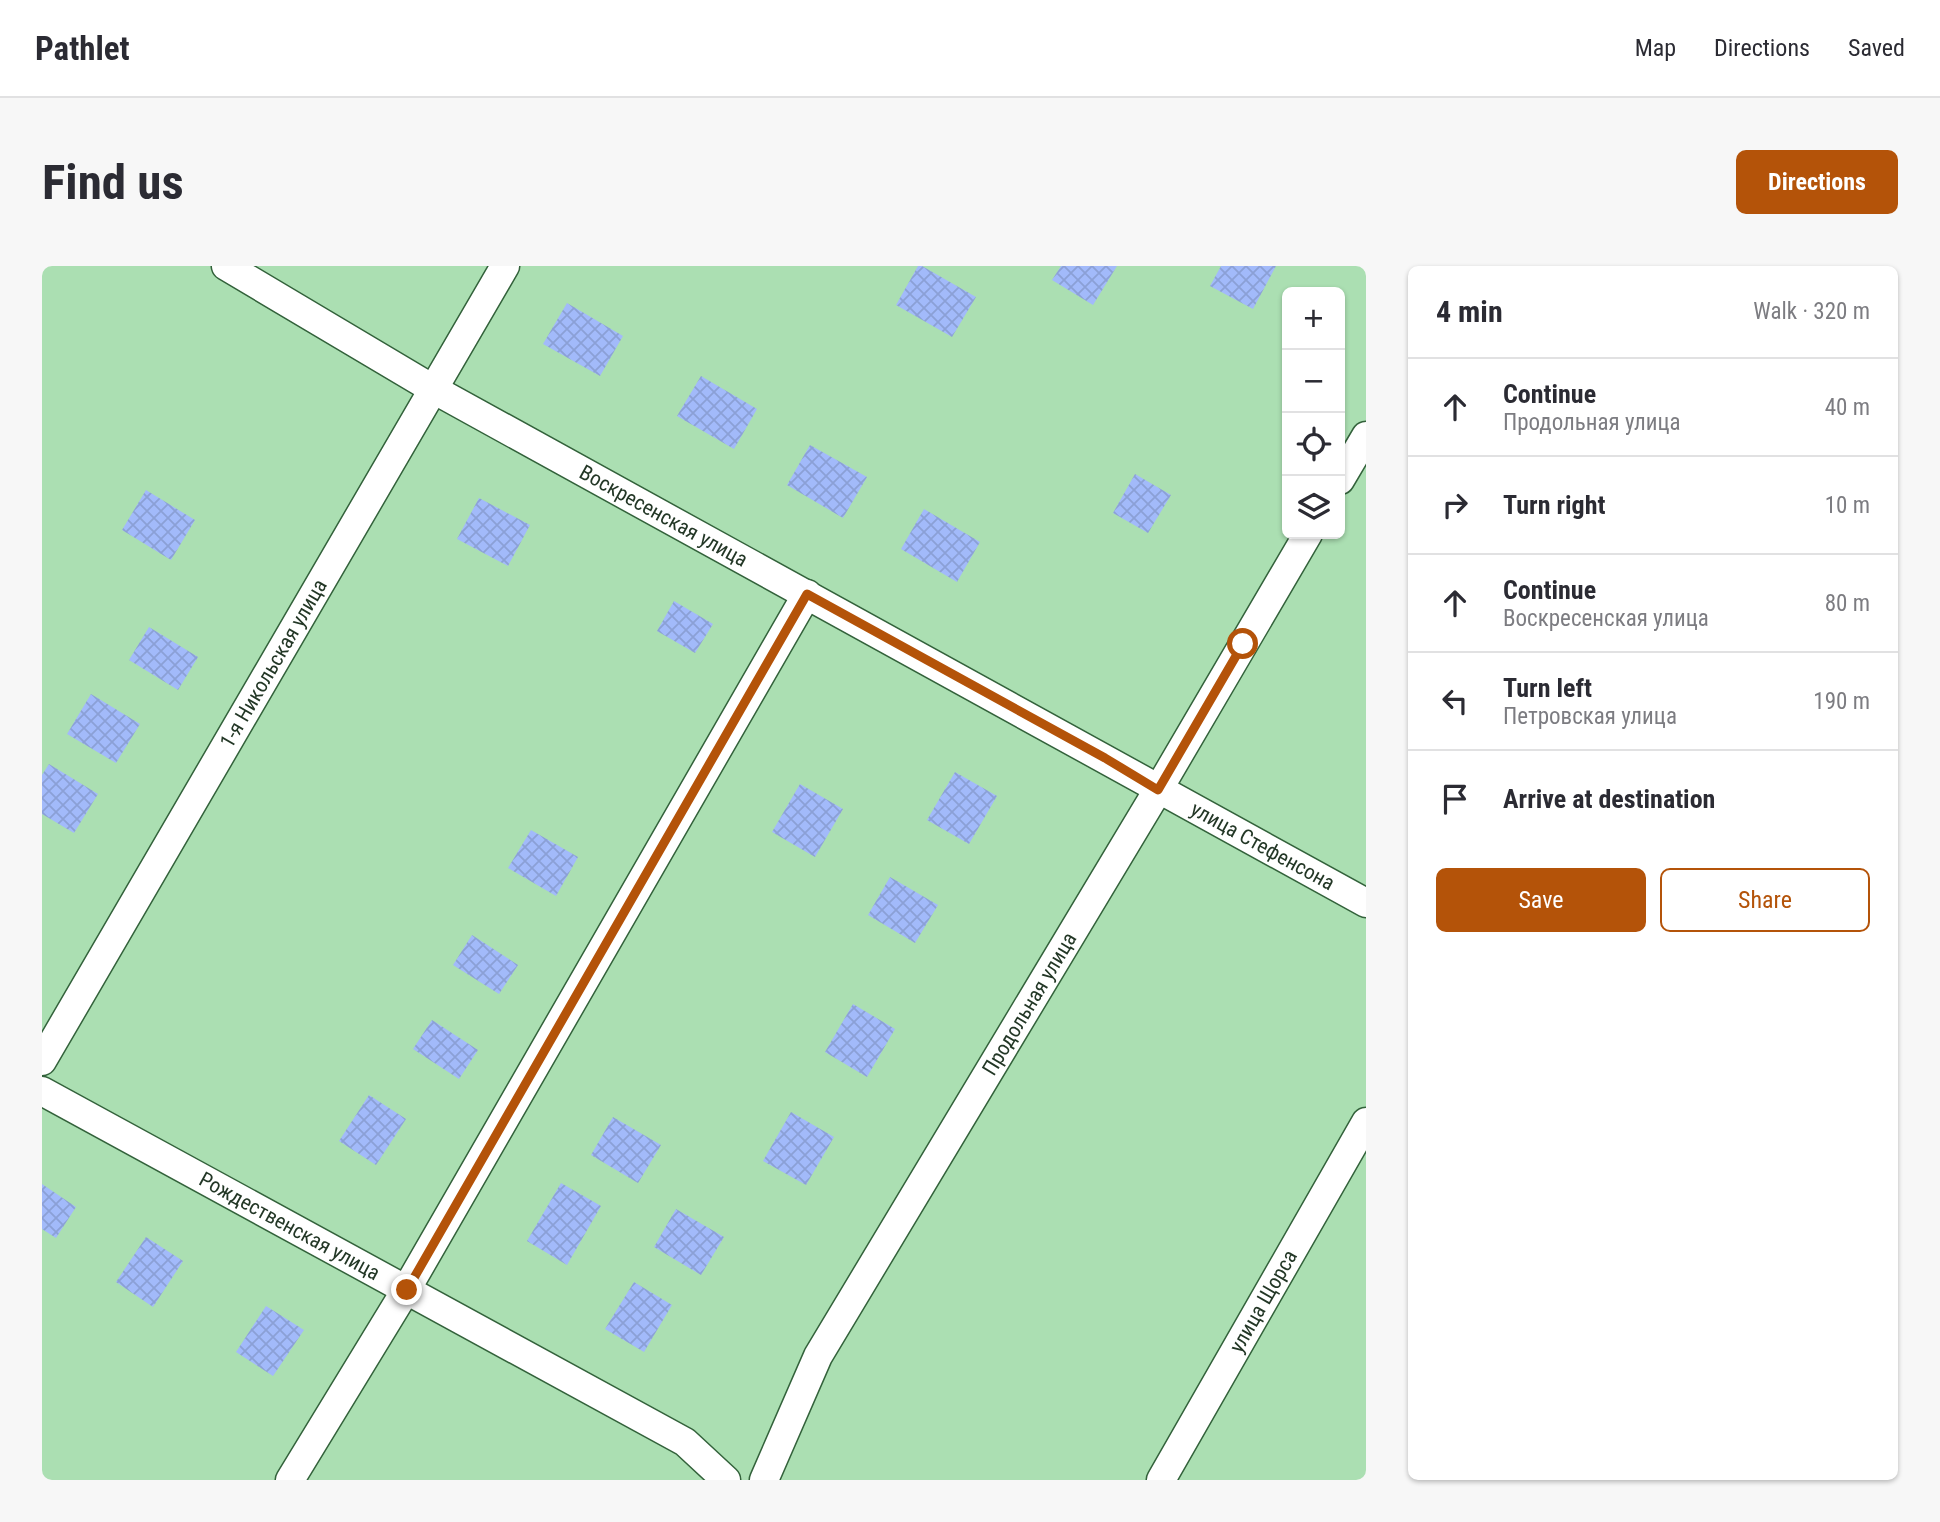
<!DOCTYPE html>
<meta charset="utf-8">
<style>
:root{--surface:#fff;--page:#f7f7f7;--text:#2b2b33;--muted:#7c7c81;--line:#e1e1e2;--accent:#b45309}
body{margin:0;font-family:"Roboto Condensed",sans-serif;background:var(--page);color:var(--text)}
.controls{position:absolute;right:21px;top:21px;display:grid;overflow:hidden;border-radius:10px;box-shadow:0 2px 5px #0004}
.controls button{width:63px;height:63px;display:grid;place-items:center;padding:0;border:0;border-bottom:2px solid var(--line);background:var(--surface);color:var(--text);font:35px sans-serif}
.stop{position:absolute;width:21px;height:21px;margin:-16px;border:5px solid #b45309;border-radius:50%;background:#fff}
.stop.end{background:#b45309;border-color:#fff;box-shadow:0 2px 7px #0008}
.list{margin:0;padding:0;list-style:none}
h2{display:flex;justify-content:space-between;align-items:center;height:91px;margin:0;padding:0 28px;font-size:30px}
h2 small{font-size:23px;font-weight:400;color:var(--muted)}
.list li{display:grid;grid-template-columns:46px 1fr auto;gap:21px;align-items:center;box-sizing:border-box;height:98px;padding:0 28px;border-top:2px solid var(--line)}
.list b{display:block;font-size:26px;white-space:nowrap}
.list p{margin:0;font-size:23px;white-space:nowrap;color:var(--muted)}
.list em{font-size:23px;font-style:normal;color:var(--muted)}
.actions{display:flex;gap:14px;padding:21px 28px}
.actions a{flex:1;padding:16px 0;border:2px solid var(--accent);border-radius:10px;text-align:center;font-size:24px;color:var(--accent)}
.actions .main{background:var(--accent);color:#fff}
.icon{flex:none;width:38px;height:38px;fill:none;stroke:currentColor;stroke-width:2;stroke-linecap:round;stroke-linejoin:round}
.map{position:relative;flex:none;width:1324px;height:1214px;overflow:hidden;border-radius:10px}
header{display:flex;align-items:center;gap:42px;box-sizing:border-box;height:98px;padding:0 35px;background:var(--surface);border-bottom:2px solid var(--line)}
header strong{font-size:33px}
nav{display:flex;gap:38px;margin-inline-start:auto;font-size:24px}
.intro{display:flex;align-items:center;justify-content:space-between;box-sizing:border-box;height:168px;padding:0 42px}
h1{margin:0;font-size:49px}
.button{padding:18px 32px;border-radius:10px;background:var(--accent);color:#fff;font-size:24px;font-weight:700}
main{display:flex;gap:42px;padding:0 42px}
aside{flex:1;background:var(--surface);border-radius:10px;box-shadow:0 2px 5px #0004}
.map>svg:first-child{display:block}
</style>
<header>
<strong>Pathlet</strong>
<nav><a>Map</a><a>Directions</a><a>Saved</a></nav>
</header>
<div class="intro"><h1>Find us</h1><a class="button">Directions</a></div>
<main>
<div class="map">
<svg width="1324" height="1214" viewBox="0 0 1324 1214">
<defs>
<pattern id="building-cross-hatch" width="8" height="8" patternUnits="userSpaceOnUse" patternTransform="scale(1.75)"><rect width="8" height="8" fill="#a2bafa"/><path d="M0 0l8 8M0 8l8-8" fill="none" stroke="#8ba0d6"/></pattern>
</defs>
<rect width="100%" height="100%" fill="#abdfb2"/>
<g fill="url(#building-cross-hatch)">
<path d="M876,0H880L934,31L910,71L854,39Z"/>
<path d="M1019,0H1075L1051,39L1010,14Z"/>
<path d="M1179,0H1234L1211,43L1168,20Z"/>
<path d="M525,37L581,70L558,110L501,78Z"/>
<path d="M659,110L715,143L692,183L635,150Z"/>
<path d="M768,179L825,211L801,252L745,219Z"/>
<path d="M1093,208L1129,229L1106,267L1071,247Z"/>
<path d="M104,224L153,254L129,294L80,264Z"/>
<path d="M437,232L488,259L466,300L415,273Z"/>
<path d="M882,243L938,276L915,316L859,283Z"/>
<path d="M632,335L671,358L653,387L615,365Z"/>
<path d="M107,361L156,391L136,424L87,394Z"/>
<path d="M49,428L98,458L74,497L25,468Z"/>
<path d="M7,498L56,528L32,567L0,548V509Z"/>
<path d="M913,506L955,530L927,578L885,554Z"/>
<path d="M758,518L801,543L773,591L730,566Z"/>
<path d="M489,564L536,591L514,630L466,602Z"/>
<path d="M848,611L896,639L873,677L826,649Z"/>
<path d="M430,669L476,699L457,728L411,699Z"/>
<path d="M811,738L853,763L825,811L783,786Z"/>
<path d="M390,754L436,784L417,813L371,783Z"/>
<path d="M327,829L364,853L334,899L297,875Z"/>
<path d="M749,846L792,871L764,919L721,895Z"/>
<path d="M571,851L619,879L596,917L549,889Z"/>
<path d="M519,917L559,940L525,999L485,975Z"/>
<path d="M0,918L34,941L14,972L0,963Z"/>
<path d="M634,943L682,971L659,1009L612,981Z"/>
<path d="M104,971L141,995L111,1041L74,1016Z"/>
<path d="M592,1016L630,1039L602,1086L563,1063Z"/>
<path d="M224,1040L262,1064L231,1110L194,1086Z"/>
</g>
<g fill="none" stroke-linecap="round" stroke-linejoin="round">
<defs>
<g id="minor">
<path id="s1" d="M184,0L391,123L1324,637"/>
<path d="M1298,214L1324,170"/>
<path id="s2" d="M0,795L463,0"/>
<path id="s3" d="M0,825L643,1176L684,1214"/>
<path d="M248,1214L364,1024L765,328"/>
<path id="s4" d="M722,1214L776,1090L1116,524L1266,268"/>
<path id="s5" d="M1119,1214L1324,856"/>
</g>
</defs>
<use href="#minor" stroke="#33623b" stroke-width="31"/>
<use href="#minor" stroke="#fff" stroke-width="28"/>
</g>
<g fill="none" stroke-linecap="round" stroke-linejoin="round">
<path stroke="#b45309" stroke-width="9" d="M365,1024L765,328L1063,492L1116,524L1201,378"/>
</g>
<g text-anchor="middle" stroke-width="6" stroke-linejoin="round" paint-order="stroke">
<g font-size="21" fill="#233726" stroke="#abdfb2">
<text dy="7" stroke="none"><textPath href="#s1" startOffset="504">Воскресенская улица</textPath></text>
<text dy="7" stroke="none"><textPath href="#s2" startOffset="460">1-я Никольская улица</textPath></text>
<text dy="7" stroke="none"><textPath href="#s1" startOffset="1188">улица Стефенсона</textPath></text>
<text dy="7" stroke="none"><textPath href="#s4" startOffset="546">Продольная улица</textPath></text>
<text dy="7" stroke="none"><textPath href="#s3" startOffset="282">Рождественская улица</textPath></text>
<text dy="7" stroke="none"><textPath href="#s5" startOffset="206">улица Щорса</textPath></text>
</g>
</g>
</svg>
<div class="controls">
<button>+</button>
<button>−</button>
<button><svg class="icon" aria-label="locate" viewBox="0 0 24 24"><circle cx="12" cy="12" r="6"/><path d="M12 2v4M12 18v4M2 12h4M18 12h4"/></svg></button>
<button><svg class="icon" aria-label="layers" viewBox="0 0 24 24"><path d="M12 4l9 5-9 5-9-5zM3 14l9 5 9-5"/></svg></button>
</div>
<div class="stop" style="left:1201px;top:378px"></div>
<div class="stop end" style="left:365px;top:1024px"></div>
</div>
<aside>
<h2>4 min<small>Walk · 320 m</small></h2>
<ul class="list">
<li><svg class="icon" aria-label="ahead" viewBox="0 0 24 24"><path d="M12 20V5M6 11l6-6 6 6"/></svg><div><b>Continue</b><p>Продольная улица</p></div><em>40 m</em></li>
<li><svg class="icon" aria-label="right" viewBox="0 0 24 24"><path d="M7 20v-9h11M14 6l5 5-5 5"/></svg><div><b>Turn right</b></div><em>10 m</em></li>
<li><svg class="icon" aria-label="ahead" viewBox="0 0 24 24"><path d="M12 20V5M6 11l6-6 6 6"/></svg><div><b>Continue</b><p>Воскресенская улица</p></div><em>80 m</em></li>
<li><svg class="icon" aria-label="left" viewBox="0 0 24 24"><path d="M17 20v-9H6M10 6l-5 5 5 5"/></svg><div><b>Turn left</b><p>Петровская улица</p></div><em>190 m</em></li>
<li><svg class="icon" aria-label="arrive" viewBox="0 0 24 24"><path d="M6 21V4h12l-3 4 3 4H6"/></svg><div><b>Arrive at destination</b></div></li>
</ul>
<div class="actions"><a class="main">Save</a><a>Share</a></div>
</aside>
</main>
